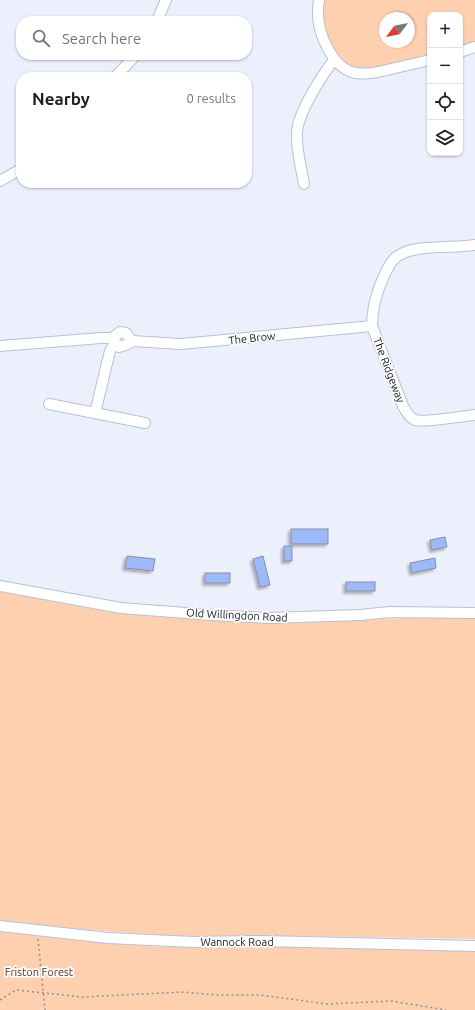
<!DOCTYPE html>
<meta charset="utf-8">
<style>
:root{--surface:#fff;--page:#f6f6f6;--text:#222;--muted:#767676;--line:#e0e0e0}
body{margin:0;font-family:Ubuntu,sans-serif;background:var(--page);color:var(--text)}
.controls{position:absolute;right:12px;top:12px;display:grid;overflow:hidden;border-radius:8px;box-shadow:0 1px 3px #0004}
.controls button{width:36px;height:36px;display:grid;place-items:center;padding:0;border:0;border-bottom:1px solid var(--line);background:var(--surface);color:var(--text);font:20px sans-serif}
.compass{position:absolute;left:379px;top:12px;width:36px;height:36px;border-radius:50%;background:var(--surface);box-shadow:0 1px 3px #0004;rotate:238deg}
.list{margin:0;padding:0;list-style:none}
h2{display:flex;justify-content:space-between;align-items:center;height:52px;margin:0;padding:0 16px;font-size:17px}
h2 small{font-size:13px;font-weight:400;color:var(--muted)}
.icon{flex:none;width:22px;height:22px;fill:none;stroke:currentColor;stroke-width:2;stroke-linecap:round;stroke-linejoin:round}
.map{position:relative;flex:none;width:475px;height:1010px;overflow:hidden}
.search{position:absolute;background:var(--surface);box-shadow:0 1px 3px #0004;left:16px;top:16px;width:236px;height:44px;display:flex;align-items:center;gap:10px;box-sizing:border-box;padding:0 14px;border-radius:16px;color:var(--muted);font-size:15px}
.panel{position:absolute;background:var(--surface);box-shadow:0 1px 3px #0004;left:16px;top:72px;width:236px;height:116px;border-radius:16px}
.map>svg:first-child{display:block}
</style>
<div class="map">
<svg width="475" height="1010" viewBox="0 0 475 1010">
<defs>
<filter id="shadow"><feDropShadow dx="-2.5" dy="2.5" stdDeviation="1" flood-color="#0004"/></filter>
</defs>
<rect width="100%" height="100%" fill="#ebf0fc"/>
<g fill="#ffd0b0" fill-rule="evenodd">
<path d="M322,0H475V44L460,49V15H430V57L358,71L344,66L335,56L322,29ZM385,18H409V42H385Z"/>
<path d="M0,591L83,607L150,616L287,622L475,616V939L307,936H171L30,925L0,921Z"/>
<path d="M0,929L158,947L350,946L475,948V1010H0Z"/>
</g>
<g fill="#9eb9fa" stroke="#878fa0" filter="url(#shadow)">
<rect x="291" y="529" width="37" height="15"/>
<path d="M445,537L447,547L432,550L430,540Z"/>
<rect x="284" y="546" width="8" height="15"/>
<path d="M127,556L155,559L153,571L125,568Z"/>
<path d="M263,556L270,585L260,587L253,559Z"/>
<path d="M435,558L436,568L412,573L410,563Z"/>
<rect x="205" y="573" width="25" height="10"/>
<rect x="346" y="582" width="29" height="9"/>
</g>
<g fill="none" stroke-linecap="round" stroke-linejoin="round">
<defs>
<g id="minor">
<path d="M319,0C316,17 319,32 327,47C343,78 361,77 391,69C404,66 417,63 430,60"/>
<path d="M157,21L166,0"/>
<path d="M460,52L475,47"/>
<path d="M115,77L136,55"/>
<path d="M0,181L21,169"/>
<path d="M304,184C301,167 296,149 297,132C298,113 322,75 334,60"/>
<path d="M475,245C453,249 410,243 394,259C389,264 386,272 383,278C376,294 372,309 372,326L403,406C406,411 409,418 415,420C425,423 463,416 475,415"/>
<path d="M112,338L120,332L126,333L132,341"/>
<path d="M0,346L101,338H112L119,347L126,345L132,341L181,344L372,326"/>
<path d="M49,404L145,423"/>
<path d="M95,413L110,351L115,343"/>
<path d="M0,586L121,608L212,615L268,618L361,615L389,612L475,613"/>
<path d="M0,926L108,938L193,942L262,941L475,946"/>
</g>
</defs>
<use href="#minor" stroke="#b8c0d2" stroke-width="12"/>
<g stroke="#8b8f99" stroke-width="1.5" stroke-dasharray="2 3" stroke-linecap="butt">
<path d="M38,939L45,1010"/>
<path d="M0,1000L16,990L82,997L182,992L220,995H260L327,1004L391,1001L446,1010"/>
</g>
<use href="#minor" stroke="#fff" stroke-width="10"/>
</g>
<g text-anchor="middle" stroke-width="3.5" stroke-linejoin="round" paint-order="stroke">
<g font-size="11" fill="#16181f" stroke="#fdfdfd">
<text transform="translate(252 338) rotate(-6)" y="4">The Brow</text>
<text transform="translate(389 370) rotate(69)" y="4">The Ridgeway</text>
<text transform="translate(237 615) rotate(3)" y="4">Old Willingdon Road</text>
<text x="237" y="946">Wannock Road</text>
</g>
<g font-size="11" fill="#502f17" stroke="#fdfdfd">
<text x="39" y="976">Friston Forest</text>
</g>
</g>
</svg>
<div class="controls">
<button>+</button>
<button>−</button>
<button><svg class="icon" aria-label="locate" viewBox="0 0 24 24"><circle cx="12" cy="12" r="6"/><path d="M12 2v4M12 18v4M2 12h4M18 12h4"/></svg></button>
<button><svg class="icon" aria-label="layers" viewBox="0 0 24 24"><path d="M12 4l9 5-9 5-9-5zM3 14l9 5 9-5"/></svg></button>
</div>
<svg class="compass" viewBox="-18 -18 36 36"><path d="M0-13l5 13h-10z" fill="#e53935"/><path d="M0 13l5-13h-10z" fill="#767676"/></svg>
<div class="search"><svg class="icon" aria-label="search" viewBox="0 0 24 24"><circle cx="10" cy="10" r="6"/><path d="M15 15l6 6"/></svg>Search here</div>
<section class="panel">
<h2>Nearby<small>0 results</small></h2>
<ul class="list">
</ul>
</section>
</div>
